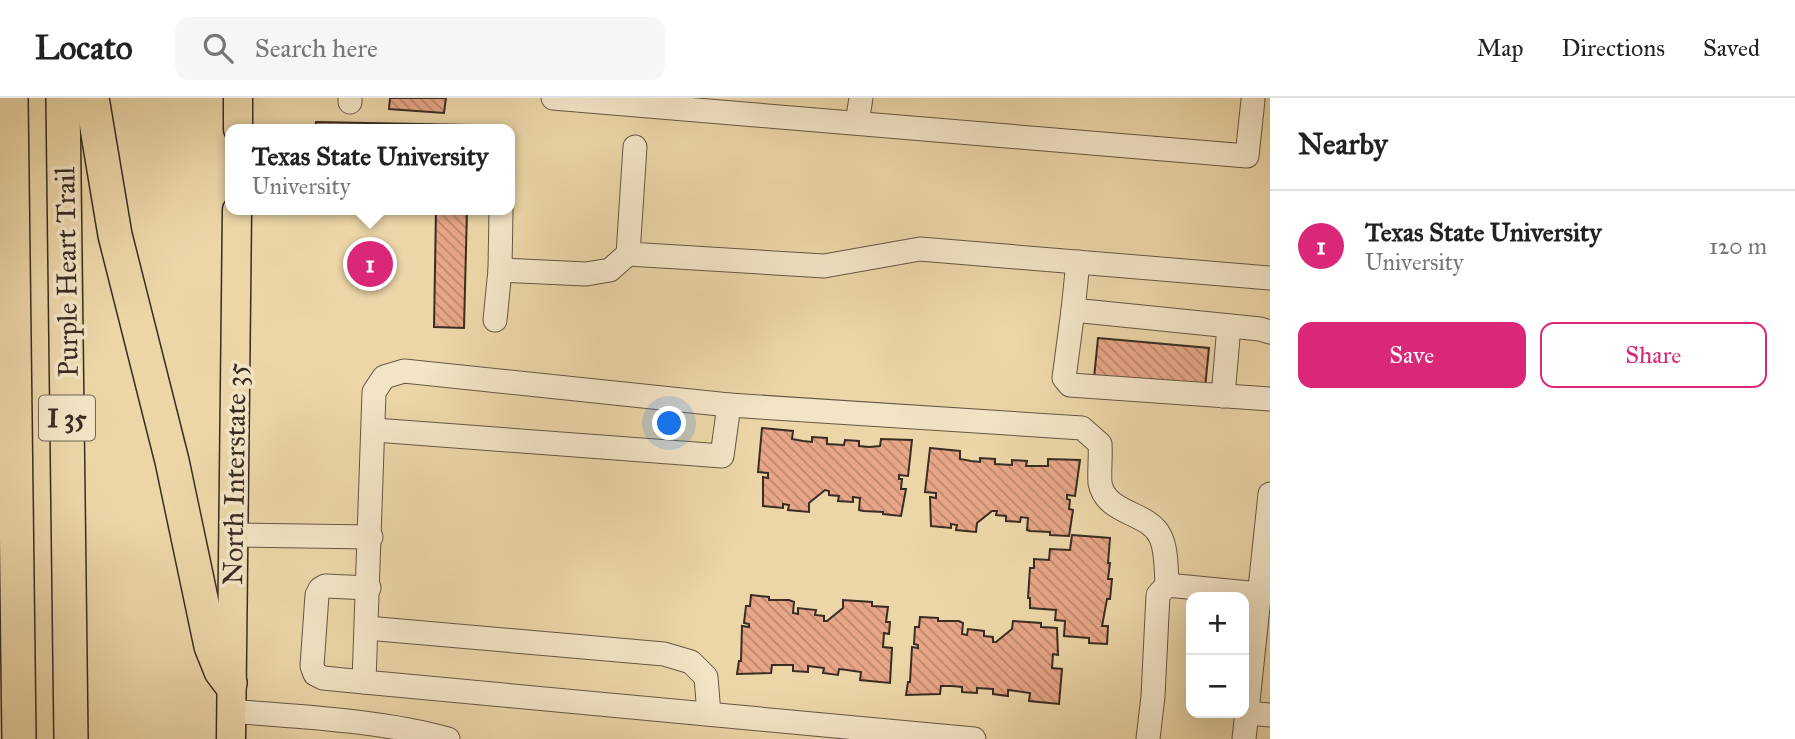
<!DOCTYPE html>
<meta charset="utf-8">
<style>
:root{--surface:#fff;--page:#f6f6f6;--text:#222;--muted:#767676;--line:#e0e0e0;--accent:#db2777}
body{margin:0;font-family:"IM FELL Great Primer",serif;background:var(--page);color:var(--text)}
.controls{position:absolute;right:21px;bottom:21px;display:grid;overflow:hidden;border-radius:14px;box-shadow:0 7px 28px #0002}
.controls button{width:63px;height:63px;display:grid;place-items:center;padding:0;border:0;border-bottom:2px solid var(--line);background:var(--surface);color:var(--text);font:35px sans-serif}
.you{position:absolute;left:670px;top:326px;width:24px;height:24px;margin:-18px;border:5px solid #fff;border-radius:50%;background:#1a73e8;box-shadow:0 0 0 10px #1a73e833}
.badge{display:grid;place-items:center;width:46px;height:46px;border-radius:50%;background:var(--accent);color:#fff;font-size:23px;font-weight:700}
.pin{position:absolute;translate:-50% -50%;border:4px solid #fff;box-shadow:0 2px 7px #0006}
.popup{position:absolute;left:225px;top:26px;width:290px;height:91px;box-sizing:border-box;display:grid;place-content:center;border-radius:14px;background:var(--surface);filter:drop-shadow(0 2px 5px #0005);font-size:23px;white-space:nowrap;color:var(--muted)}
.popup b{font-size:26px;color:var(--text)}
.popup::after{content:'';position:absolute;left:50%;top:100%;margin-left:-14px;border:14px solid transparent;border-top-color:var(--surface)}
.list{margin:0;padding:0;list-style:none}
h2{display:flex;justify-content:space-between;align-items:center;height:91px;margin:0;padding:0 28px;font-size:30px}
h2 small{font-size:23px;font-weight:400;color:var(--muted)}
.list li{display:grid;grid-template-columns:46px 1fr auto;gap:21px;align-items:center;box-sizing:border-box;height:112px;padding:0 28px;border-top:2px solid var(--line)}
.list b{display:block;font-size:26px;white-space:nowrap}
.list p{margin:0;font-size:23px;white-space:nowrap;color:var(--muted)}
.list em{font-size:23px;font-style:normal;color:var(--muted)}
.actions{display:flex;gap:14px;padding:21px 28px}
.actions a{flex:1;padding:16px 0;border:2px solid var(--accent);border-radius:14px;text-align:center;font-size:24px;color:var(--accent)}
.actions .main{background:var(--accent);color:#fff}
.icon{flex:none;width:38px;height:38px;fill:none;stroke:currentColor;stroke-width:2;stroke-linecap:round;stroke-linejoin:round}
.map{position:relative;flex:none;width:1270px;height:641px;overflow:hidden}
header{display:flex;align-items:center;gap:42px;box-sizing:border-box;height:98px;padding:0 35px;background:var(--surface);border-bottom:2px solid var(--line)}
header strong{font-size:33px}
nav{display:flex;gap:38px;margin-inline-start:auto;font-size:24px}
.search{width:490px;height:63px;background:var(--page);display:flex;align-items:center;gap:18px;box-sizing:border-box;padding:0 24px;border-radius:14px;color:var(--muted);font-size:26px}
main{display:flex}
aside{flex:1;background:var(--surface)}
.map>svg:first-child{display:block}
</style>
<header>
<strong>Locato</strong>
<div class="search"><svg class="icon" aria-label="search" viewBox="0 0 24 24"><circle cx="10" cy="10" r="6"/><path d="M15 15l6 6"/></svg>Search here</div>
<nav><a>Map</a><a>Directions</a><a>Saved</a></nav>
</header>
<main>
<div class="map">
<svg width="1270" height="641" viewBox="0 0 1270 641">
<defs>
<pattern id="building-back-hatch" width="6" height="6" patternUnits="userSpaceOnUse" patternTransform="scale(1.75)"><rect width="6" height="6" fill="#e7a687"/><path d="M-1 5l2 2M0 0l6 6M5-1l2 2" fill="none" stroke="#bc876e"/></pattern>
</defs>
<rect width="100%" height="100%" fill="#ecd6a8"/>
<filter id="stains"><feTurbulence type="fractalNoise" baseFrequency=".00286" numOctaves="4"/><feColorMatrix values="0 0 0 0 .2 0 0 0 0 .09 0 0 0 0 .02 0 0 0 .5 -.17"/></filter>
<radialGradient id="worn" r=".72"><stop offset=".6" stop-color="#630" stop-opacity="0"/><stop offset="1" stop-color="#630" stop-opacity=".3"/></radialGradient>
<g fill="url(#building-back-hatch)" stroke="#392c22" stroke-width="2">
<path d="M390,0H446L444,15L389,11Z"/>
<path d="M316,24L469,27V31H315Z"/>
<path d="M436,112H467L464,230L434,229Z"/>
<path d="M1098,240L1209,250L1205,290L1094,280Z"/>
<path d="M762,330L793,333L792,341L803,343L812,344V339L827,340V346L844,347L845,342L859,343V348L869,349L880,348L881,341L912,342L908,378L899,377V381H902L901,391H906L901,418L883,416V414L863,413L859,412L860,400L853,399V404L838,403L839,398L829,397V393L825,392L809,405V414L788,412L789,407L783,406V410L763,408V379L768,380V375L758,374Z"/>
<path d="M930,350L960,353V361L971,363L980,364V360L995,361V366L1012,367V362L1027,363L1026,368H1048V361L1080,362L1075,398L1067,397V401L1070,402L1069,411L1073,412L1069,438L1050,437V434L1030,433L1027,432L1028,420L1021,419L1020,424L1006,423V418L996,417L997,413H992L977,425L976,434L956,432L957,427L951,426V430L931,428L930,399L936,400V395L925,394Z"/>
<path d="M1072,437L1110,440L1108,465H1110L1108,481H1112L1110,501H1107L1102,528H1108L1107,546L1089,545V540L1064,538L1065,523L1055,522L1056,512L1030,510V500H1028L1030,470H1034V461L1049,462L1050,451L1070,452Z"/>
<path d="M751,497L769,499V502H789L794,504L793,515L798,516V510L816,512L815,517L824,518V523H827L843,510V502L872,504V508L888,509L886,524H890L889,536L884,535L883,549L892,550L890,585L860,582L861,574L847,572L839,571L838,577L823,575L824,570L808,568V574L793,573V567H772L771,575L737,576L739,563H741L742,528L749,529V526L744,525L746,508H750Z"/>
<path d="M920,519L938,520V523H959L963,525L962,536L967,537L968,531L984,533V538L993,539V544H996L1012,531L1013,523L1041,525V529L1057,530L1058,557L1053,556L1052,570L1062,571L1059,606L1029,603L1030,595L1016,593L1008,592V598L993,596V591L977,590V595L962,594V589L952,588H941L940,596L906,597L908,584H910L912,549L918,550V547L914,546L915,529H919Z"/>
</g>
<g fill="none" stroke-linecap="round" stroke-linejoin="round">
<defs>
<g id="minor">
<path d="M553,0L1247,58L1253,2"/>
<path d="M350,4V0"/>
<path d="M857,25L861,0"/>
<path d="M635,49L628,156L824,168L920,151L1270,180"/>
<path d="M500,172L586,176L610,172L628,156"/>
<path d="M1073,212L1078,164"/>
<path d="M495,222L500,172L501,112"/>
<path d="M1270,234L1260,231L1073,212L1064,280L1070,287L1270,301"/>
<path d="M1223,298L1229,228"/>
<path d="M375,332L722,358L729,307"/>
<path d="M233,437L371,439"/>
<path d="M367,530L664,556L691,564L706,579L709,616"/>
<path d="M364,584L323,580L315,576L312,568L317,497L320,491L325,488L369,490"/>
<path d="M230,613C301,619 380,622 448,641"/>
<path d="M1247,615L1270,617"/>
<path d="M974,641L364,584L374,294L384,279L404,273L729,307L1082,330L1100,346C1101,358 1099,373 1100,385C1106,417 1148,413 1160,438C1167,451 1166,472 1167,487"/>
<path d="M1148,641L1153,598L1158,497L1167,487L1259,496"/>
<path d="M1244,641L1270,396"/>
</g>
<g id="major">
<path d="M238,31V0"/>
<path d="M231,641L237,112"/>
</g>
<g id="highway">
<path d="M11,0L19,641"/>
<path d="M63,0L71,641"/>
<path d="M92,0L115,137L172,363L211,548L221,573L230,585"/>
</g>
</defs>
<use href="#minor" stroke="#665644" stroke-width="25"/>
<use href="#major" stroke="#392c22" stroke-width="31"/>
<use href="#highway" stroke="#392c22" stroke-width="36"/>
<use href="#minor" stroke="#f3e4c6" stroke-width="23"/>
<use href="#major" stroke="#ecd6a8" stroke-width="28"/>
<use href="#highway" stroke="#ecd6a8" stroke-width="33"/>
</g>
<g text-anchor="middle" stroke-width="7" stroke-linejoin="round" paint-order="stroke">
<rect fill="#f3e4c6" stroke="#716353" stroke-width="2" x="39" y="297.5" width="56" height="45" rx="5"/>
<g font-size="26" font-weight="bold" fill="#392c22">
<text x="67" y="329">I 35</text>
</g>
<g font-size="28" fill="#392c22" stroke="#f3e4c6">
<text transform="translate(66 174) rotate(-91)" y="10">Purple Heart Trail</text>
<text transform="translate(234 376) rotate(-89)" y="10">North Interstate 35</text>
</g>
</g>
<rect width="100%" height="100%" filter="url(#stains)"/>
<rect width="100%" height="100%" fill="url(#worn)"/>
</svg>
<div class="controls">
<button>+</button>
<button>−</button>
</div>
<div class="you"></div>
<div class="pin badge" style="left:370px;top:166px">1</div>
<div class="popup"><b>Texas State University</b>University</div>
</div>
<aside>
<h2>Nearby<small></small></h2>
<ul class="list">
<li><span class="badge">1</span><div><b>Texas State University</b><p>University</p></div><em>120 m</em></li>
</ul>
<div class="actions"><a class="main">Save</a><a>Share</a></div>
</aside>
</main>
